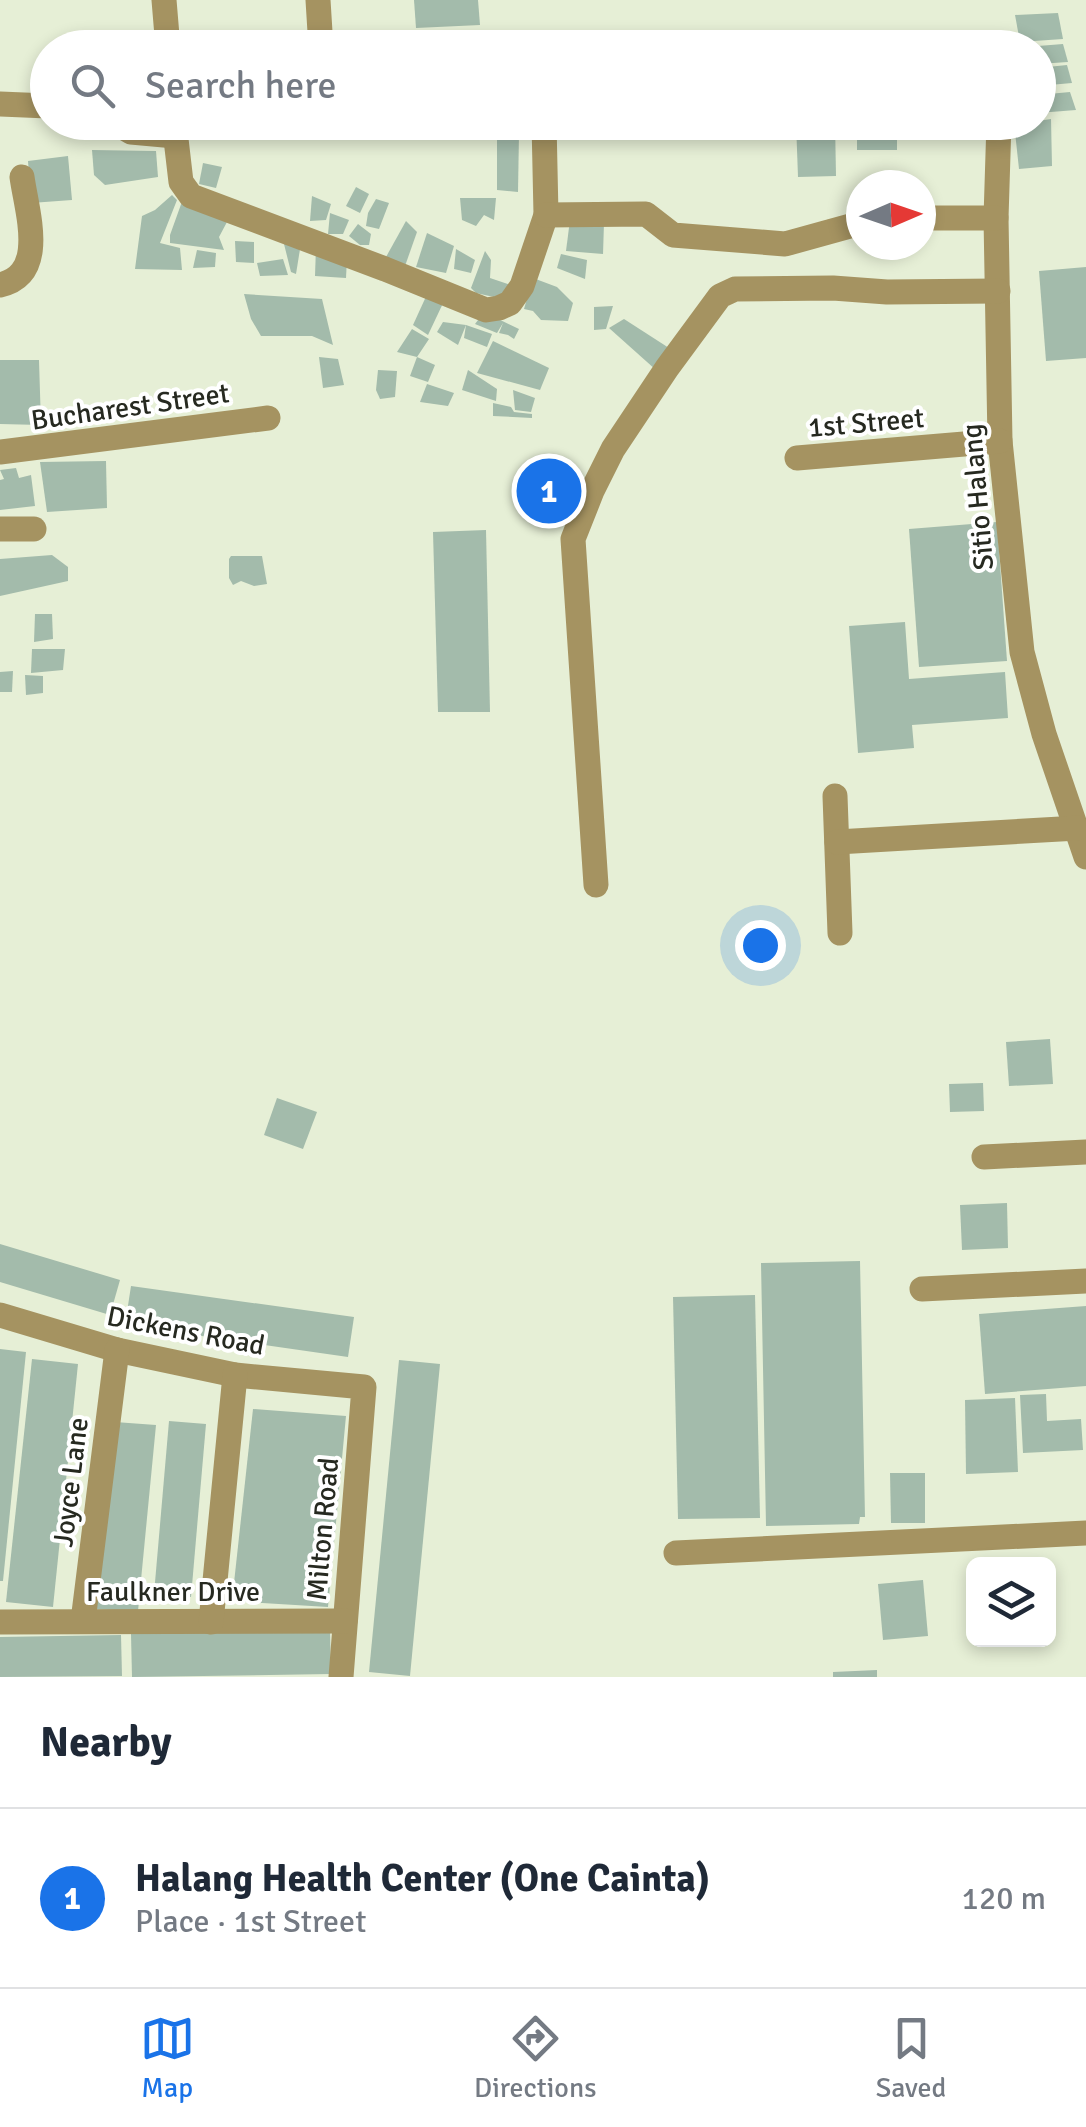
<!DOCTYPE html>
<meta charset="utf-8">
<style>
:root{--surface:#fff;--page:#f6f6f7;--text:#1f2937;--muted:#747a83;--line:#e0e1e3;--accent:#1a73e8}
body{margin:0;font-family:Signika,sans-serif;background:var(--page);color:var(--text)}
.controls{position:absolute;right:30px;bottom:30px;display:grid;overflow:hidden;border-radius:15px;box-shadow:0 5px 15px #0003}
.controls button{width:90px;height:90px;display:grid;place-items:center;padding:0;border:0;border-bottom:2px solid var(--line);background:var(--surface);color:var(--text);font:50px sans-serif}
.compass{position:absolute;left:846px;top:170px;width:90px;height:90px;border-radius:50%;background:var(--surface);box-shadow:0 5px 15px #0003;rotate:88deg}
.you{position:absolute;left:760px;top:945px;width:35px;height:35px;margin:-25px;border:8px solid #fff;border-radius:50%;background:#1a73e8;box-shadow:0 0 0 15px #1a73e833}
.badge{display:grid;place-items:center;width:65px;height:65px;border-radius:50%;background:var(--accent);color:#fff;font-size:32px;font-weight:700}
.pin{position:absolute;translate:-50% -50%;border:5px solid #fff;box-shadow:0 2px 10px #0006}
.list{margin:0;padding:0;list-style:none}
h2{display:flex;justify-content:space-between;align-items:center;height:130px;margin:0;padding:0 40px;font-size:42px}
h2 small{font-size:32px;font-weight:400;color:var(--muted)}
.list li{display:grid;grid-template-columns:65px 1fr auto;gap:30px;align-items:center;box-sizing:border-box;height:180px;padding:0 40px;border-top:2px solid var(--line)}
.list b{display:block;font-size:38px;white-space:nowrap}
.list p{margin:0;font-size:32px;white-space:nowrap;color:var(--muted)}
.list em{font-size:32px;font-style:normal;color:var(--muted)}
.icon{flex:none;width:55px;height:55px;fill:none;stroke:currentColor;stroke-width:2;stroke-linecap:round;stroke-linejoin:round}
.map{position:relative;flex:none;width:1086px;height:1677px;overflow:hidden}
.search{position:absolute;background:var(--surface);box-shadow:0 5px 15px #0003;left:30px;right:30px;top:30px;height:110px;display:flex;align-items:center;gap:25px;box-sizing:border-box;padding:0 35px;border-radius:55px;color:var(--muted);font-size:38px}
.sheet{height:310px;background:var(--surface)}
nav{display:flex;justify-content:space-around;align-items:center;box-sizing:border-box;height:140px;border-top:2px solid var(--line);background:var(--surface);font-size:28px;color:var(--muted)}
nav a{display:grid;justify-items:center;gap:5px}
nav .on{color:var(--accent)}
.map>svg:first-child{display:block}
</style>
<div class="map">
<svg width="1086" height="1677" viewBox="0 0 1086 1677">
<rect width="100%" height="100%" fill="#e6efd6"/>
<g fill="#a3bbab">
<path d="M414,0H478L480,25L416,28Z"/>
<path d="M1058,13L1063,39L1020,42L1015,15Z"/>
<path d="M1063,44L1068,62L1038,64V46Z"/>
<path d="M1067,65L1072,83L1038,86V68Z"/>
<path d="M1070,92L1076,110L1038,113V95Z"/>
<path d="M1051,119L1052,166L1019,169L1014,123L1038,122V121Z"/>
<path d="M457,122H493L492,132L456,131Z"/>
<path d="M796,122H835L836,176L798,177Z"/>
<rect x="857" y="122" width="40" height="28"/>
<path d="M519,133L518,192L497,190V134Z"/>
<path d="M92,150L156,151L158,177L105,185L94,175Z"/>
<path d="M68,156L72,200L31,203L28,161Z"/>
<path d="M203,163L222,167L216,188L199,184Z"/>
<path d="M356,187L369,194L360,213L346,206Z"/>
<path d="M172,195L177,200L160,243L180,248L182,270L135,269L142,216L155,210Z"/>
<path d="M184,196L227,222L219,237L224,250L170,243V235Z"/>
<path d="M312,196L331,204L326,220L310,221Z"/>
<path d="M460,198H496L494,220L484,215L476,226L462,220Z"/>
<path d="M376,199L389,203L379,229L366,226L368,213Z"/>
<path d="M330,213L349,220L343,234H328Z"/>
<path d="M570,220L604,222L603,254L566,251Z"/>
<path d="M406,221L417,232L405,266L386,257Z"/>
<path d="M358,224L371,234L369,245H360L349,236Z"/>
<path d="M427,233L454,246L446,273L416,267Z"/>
<path d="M282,236L301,243L296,274L291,272Z"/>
<path d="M235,241L254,242V263L236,262Z"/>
<path d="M316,247L347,258L346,278L315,276Z"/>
<path d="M456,249L475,260L471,273L454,269Z"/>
<path d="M197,250L216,253L215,267L193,268Z"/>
<path d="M485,251L491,260L490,278L511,285L507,300L476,293L471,288Z"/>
<path d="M561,254L587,260L585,279L557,268Z"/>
<path d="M283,259L288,275L260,276L257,263Z"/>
<path d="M1086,267V358L1046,361L1039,271Z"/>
<path d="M533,278L557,287L573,303L568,321L541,320L533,311L524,309Z"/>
<path d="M429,290L445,299L428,335L413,325Z"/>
<path d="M244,294L322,299L333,345L312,336H261L251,319Z"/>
<path d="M613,306L606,329L594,330V307Z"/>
<path d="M484,312L519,329L514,339L508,335L499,333L503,323L497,333L475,324Z"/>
<path d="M624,319L669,348L656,370L609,328Z"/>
<path d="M443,322L466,325L458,345L437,332Z"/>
<path d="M466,325L492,334L487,347L464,338Z"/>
<path d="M412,329L429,339L417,357L435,365L428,382L410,376L417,357L397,352Z"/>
<path d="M493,341L549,368L540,390L477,373Z"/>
<path d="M319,357L338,359L344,385L323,388Z"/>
<path d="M0,360H39L41,425L0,424Z"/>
<path d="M378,370L397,371L395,397L380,399L376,390Z"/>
<path d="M468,370L497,389L496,401L462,390Z"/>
<path d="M427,384L454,393L448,406L420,402Z"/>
<path d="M513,390L535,398L531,412L515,410Z"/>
<path d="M493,403L511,407L514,412L532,414V418L493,416Z"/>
<path d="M106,461L107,508L47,512L40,462Z"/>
<path d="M532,462L582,485L567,520L515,498Z"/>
<path d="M16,468L19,478L31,475L35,506L0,510V480L4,479L0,470Z"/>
<path d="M997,522L1007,661L919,667L909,529Z"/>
<path d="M486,530L490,712H438L433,532Z"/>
<path d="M52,555L68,567V581L0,596V559Z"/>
<path d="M231,556H262L267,584L254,586L241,581L233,585L229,578V559Z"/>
<path d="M35,614H52L53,639L34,642Z"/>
<path d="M905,622L909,679L1005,672L1008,718L912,725L914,748L858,753L849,626Z"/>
<path d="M32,649H65L63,670L31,673Z"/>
<path d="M13,671L12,692H0V672Z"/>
<path d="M25,675L43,676V693L26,695Z"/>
<path d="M1050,1039L1053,1084L1009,1086L1006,1042Z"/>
<path d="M983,1083L984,1111L950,1112L949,1084Z"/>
<path d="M277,1098L317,1112L303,1149L264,1135Z"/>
<path d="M1007,1203L1008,1248L962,1250L960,1205Z"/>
<path d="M0,1244L120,1280L110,1315L0,1282Z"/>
<path d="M860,1261L865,1517H860L859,1524L766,1526L761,1263Z"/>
<path d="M131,1286L354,1317L348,1357L125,1325Z"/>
<path d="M755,1295L760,1518L678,1519L673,1297Z"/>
<path d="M1086,1306V1386L985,1394L979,1314Z"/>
<path d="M0,1349L26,1352L3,1581H0Z"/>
<path d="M32,1359L78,1364L53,1607L6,1602Z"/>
<path d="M399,1360L440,1364L410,1676L369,1672Z"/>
<path d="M1046,1394L1047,1421L1081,1419L1083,1450L1023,1453L1020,1395Z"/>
<path d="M1015,1398L1018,1472L966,1474L965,1400Z"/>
<path d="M253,1409L346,1416L328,1607L232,1601Z"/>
<path d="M169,1421L206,1424L191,1597L154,1594Z"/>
<path d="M115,1422L156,1425L138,1611L92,1609Z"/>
<path d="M890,1473H925V1523H891Z"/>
<path d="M923,1580L928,1636L883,1640L878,1584Z"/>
<path d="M330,1630L331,1674L132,1677L131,1634Z"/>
<path d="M121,1635L122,1676L0,1677V1637Z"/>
<path d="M877,1670V1677H833V1672Z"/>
</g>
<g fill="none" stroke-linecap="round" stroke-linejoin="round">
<g stroke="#a59361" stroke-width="25">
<path d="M164,0L168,48"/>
<path d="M318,0L321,48"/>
<path d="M0,104L48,106"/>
<path d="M114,122L131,132L175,136"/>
<path d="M174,122L181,182L191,196L385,269L486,310L499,308L510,303L522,286L546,215L544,122"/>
<path d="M999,122L996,218L1000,441L1022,652L1044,734L1086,857"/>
<path d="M546,215L646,214L673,235L785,244L861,223"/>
<path d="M921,218H996"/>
<path d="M0,285C48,274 27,213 22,177"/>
<path d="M0,452L268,418"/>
<path d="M797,458L1000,441"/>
<path d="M0,529H34"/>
<path d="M835,796L840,933"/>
<path d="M837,842L1078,828"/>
<path d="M596,885L573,539L592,491L613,449L667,368L720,296L735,289L833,288L887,292L998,291"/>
<path d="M984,1157L1086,1152"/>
<path d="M922,1289L1086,1281"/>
<path d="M0,1315L117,1350L235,1375L364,1387L341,1677"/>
<path d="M676,1553L1086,1533"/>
<path d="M83,1621L117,1350"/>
<path d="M0,1622L345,1621"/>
<path d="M211,1622L235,1375"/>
</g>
</g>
<g text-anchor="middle" stroke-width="8" stroke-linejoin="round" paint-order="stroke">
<g font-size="28" fill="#262920" stroke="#fff">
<text transform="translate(130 406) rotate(-8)" y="10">Bucharest Street</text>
<text transform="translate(866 422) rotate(-5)" y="10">1st Street</text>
<text transform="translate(977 497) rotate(-95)" y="10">Sitio Halang</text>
<text transform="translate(186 1330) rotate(11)" y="10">Dickens Road</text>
<text transform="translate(70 1482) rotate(-83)" y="10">Joyce Lane</text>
<text transform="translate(322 1529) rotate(-85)" y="10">Milton Road</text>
<text x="173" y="1601">Faulkner Drive</text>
</g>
</g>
</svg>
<div class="controls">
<button><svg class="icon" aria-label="layers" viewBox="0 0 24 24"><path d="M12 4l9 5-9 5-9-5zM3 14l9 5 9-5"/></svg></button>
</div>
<svg class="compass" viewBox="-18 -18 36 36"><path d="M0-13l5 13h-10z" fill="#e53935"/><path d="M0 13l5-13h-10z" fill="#747a83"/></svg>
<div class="you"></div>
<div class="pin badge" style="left:549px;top:491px">1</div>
<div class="search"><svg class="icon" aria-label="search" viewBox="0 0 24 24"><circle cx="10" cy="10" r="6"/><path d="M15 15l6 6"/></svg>Search here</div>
</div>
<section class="sheet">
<h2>Nearby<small></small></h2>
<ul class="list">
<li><span class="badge">1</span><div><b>Halang Health Center (One Cainta)</b><p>Place · 1st Street</p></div><em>120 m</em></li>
</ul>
</section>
<nav>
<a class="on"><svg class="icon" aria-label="map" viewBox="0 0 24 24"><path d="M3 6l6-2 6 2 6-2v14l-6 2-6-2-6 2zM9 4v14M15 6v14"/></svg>Map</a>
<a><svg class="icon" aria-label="directions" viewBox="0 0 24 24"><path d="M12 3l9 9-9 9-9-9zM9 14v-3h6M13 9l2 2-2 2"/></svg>Directions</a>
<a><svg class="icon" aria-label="saved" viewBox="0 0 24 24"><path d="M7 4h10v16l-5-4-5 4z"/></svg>Saved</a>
</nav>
